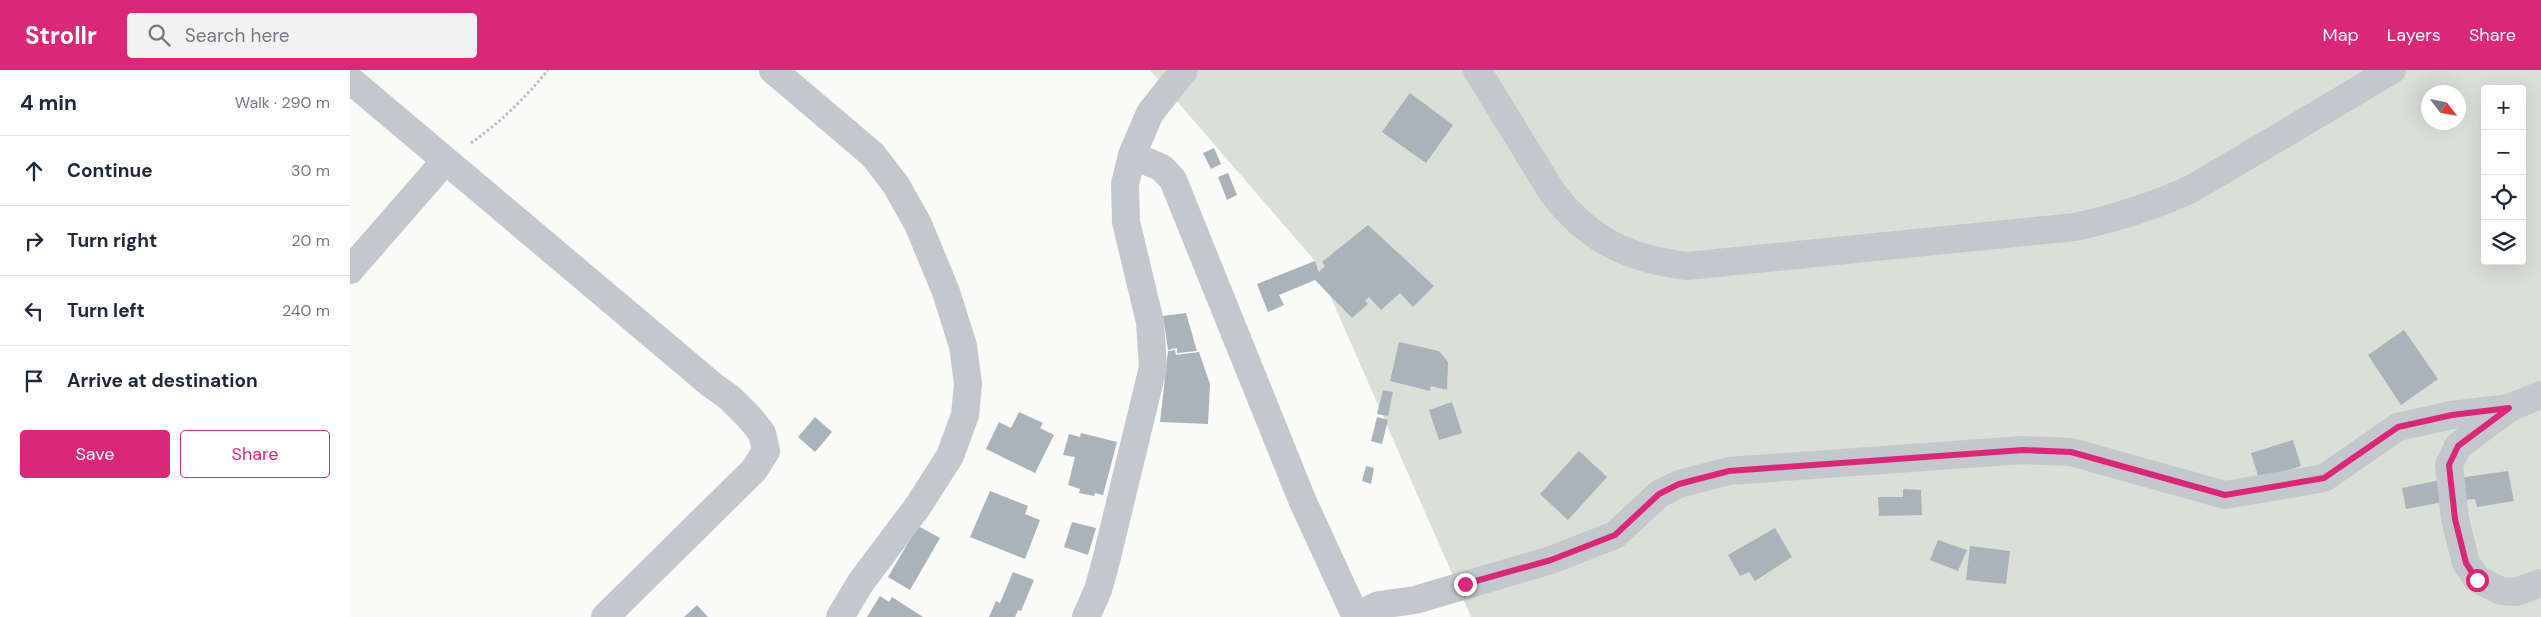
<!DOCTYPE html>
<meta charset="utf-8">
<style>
:root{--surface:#fff;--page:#f2f2f3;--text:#1f2937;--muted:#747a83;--line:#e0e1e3;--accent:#db2777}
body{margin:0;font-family:"DM Sans",sans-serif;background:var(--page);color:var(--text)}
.controls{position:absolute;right:15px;top:15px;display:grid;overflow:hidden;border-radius:5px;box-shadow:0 5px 20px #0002}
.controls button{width:45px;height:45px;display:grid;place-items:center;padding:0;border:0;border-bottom:1px solid var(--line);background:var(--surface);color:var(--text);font:25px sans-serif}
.compass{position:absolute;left:2071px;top:15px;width:45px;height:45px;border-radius:50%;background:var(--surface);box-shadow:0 5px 20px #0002;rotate:122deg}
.stop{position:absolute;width:15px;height:15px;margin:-11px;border:4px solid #db2777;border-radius:50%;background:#fff}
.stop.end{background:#db2777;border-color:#fff;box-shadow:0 1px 5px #0008}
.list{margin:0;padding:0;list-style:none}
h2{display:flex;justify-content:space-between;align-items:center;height:65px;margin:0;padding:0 20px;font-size:21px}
h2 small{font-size:16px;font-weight:400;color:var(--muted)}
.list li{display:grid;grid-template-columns:32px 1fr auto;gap:15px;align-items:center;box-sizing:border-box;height:70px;padding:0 20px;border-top:1px solid var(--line)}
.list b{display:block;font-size:19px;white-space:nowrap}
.list em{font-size:16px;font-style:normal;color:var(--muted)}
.actions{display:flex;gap:10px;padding:15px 20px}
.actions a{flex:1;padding:11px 0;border:1px solid var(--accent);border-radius:5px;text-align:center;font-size:18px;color:var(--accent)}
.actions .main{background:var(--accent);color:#fff}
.icon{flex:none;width:28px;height:28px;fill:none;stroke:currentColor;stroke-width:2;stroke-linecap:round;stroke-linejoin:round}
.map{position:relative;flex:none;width:2191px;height:547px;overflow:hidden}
header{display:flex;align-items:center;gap:30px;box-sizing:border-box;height:70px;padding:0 25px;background:var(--accent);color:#fff}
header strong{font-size:24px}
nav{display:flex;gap:28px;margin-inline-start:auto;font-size:18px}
.search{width:350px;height:45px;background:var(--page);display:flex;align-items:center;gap:12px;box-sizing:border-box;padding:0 18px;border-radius:5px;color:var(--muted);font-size:19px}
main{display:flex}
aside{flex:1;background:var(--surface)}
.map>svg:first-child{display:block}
</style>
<header>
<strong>Strollr</strong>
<div class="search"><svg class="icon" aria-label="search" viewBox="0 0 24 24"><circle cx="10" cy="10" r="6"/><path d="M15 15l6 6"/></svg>Search here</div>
<nav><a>Map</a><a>Layers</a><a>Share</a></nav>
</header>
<main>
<aside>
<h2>4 min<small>Walk · 290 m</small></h2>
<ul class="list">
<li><svg class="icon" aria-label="ahead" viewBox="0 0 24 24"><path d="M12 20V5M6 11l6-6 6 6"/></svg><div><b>Continue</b></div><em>30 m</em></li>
<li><svg class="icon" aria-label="right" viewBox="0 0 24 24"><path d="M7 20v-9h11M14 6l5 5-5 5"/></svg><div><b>Turn right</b></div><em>20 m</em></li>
<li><svg class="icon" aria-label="left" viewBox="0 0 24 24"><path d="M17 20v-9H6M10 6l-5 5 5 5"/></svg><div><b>Turn left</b></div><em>240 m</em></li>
<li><svg class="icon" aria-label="arrive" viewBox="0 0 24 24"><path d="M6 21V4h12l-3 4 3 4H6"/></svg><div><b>Arrive at destination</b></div></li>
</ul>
<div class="actions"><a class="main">Save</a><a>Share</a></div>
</aside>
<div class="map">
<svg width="2191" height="547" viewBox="0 0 2191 547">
<rect width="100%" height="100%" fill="#fafaf8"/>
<path fill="#dadfd7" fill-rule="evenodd" d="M800,0H2191V547H1121L965,191ZM2135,19H2172V191H2135ZM2078,22H2108V52H2078Z"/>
<g fill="#aab3b9">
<path d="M1060,23L1103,55L1076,93L1032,62Z"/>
<path d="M864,78L871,94L861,99L853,83Z"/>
<path d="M878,103L887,125L877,130L868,107Z"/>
<path d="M1018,155L1084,216L1063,237L1050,223L1031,240L1019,227L1015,231L1018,234L1002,248L965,210L929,225L934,235L918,242L907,214L965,191L969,202L975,196L972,192Z"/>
<path d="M836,243L847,281L827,283V278L818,280L813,246Z"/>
<path d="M2054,260L2088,309L2051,335L2018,285Z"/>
<path d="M1049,272L1089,281L1098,292L1097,320L1081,316L1080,321L1040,311Z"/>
<path d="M825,280L826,285L849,282L860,314L858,354L810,352L818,281Z"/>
<path d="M1033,320L1043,322L1038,346L1027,344Z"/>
<path d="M1102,332L1112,363L1089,370L1079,340Z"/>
<path d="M669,342L693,353L690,358L704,365L685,403L636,379L649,352L661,358Z"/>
<path d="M465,347L482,362L465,382L448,367Z"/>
<path d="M1027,347L1038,350L1032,374L1021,371Z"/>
<path d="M731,363L767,372L753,425L745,423L744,426L729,423L730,419L718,415L725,387L713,385L719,364L730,367Z"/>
<path d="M1943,370L1951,396L1909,409L1901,383Z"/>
<path d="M1229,381L1257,407L1218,450L1190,424Z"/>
<path d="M1016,396L1024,398L1021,414L1012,411Z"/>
<path d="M2158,401L2164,431L2127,437L2125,429L2113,430L2108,408Z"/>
<path d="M2095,409L2098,431L2056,439L2052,418Z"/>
<path d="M1553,419L1571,420L1572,445L1529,446L1528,427H1553Z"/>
<path d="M640,421L678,436L675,444L690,450L675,489L620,467Z"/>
<path d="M722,452L746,458L738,485L714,477Z"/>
<path d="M568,456L590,468L560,520L538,507Z"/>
<path d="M1425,458L1442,487L1405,511L1399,502L1390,506L1378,485Z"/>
<path d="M1588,470L1617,480L1608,501L1580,490Z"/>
<path d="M1620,476L1660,481L1656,514L1616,510Z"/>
<path d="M663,502L684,510L671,541L668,540L665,547H639L646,531L650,533Z"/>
<path d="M530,526L539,532L542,527L573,547H517Z"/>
<path d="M347,535L358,547H334Z"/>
</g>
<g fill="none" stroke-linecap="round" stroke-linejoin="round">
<path stroke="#bbbfc2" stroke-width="3" stroke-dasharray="2.5 2.5" stroke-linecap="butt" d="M121,73C150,53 176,27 198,0"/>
<g stroke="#c3c8cc" stroke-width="28">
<path d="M423,0L523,85L546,115L568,154L596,222L613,276L618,314L615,345L600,386L568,436L511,512L490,547"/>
<path d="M1127,0L1202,122C1238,170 1279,189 1337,196L1725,157C1766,148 1805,136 1843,118L2042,0"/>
<path d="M0,10L362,315L380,328L399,347L412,363L416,381L404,400L255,547"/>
<path d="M782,85L812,98L823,110L953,432L1006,547"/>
<path d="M0,200L95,91"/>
<path d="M2158,339L2108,376L2099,395L2105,449L2116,493L2127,509L2151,521L2166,522L2191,513"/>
<path d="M1006,546L1029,535L1065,530L1201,490L1265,465L1309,424L1329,414L1379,401L1673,380L1721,382L1875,425L1974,408L2048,357L2102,345L2159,338L2191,325"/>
<path d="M736,547L748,520L756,491L803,297L800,252L776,152L775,114L782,85L800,43L834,0"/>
</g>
</g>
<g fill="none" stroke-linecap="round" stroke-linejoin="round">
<path stroke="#db2777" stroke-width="6" d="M1115,514L1201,490L1265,465L1309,424L1329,414L1379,401L1673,380L1721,382L1875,425L1974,408L2048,357L2102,345L2159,338L2108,376L2099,395L2105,449L2116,493L2127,510"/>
</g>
</svg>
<div class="controls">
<button>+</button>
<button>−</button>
<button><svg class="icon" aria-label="locate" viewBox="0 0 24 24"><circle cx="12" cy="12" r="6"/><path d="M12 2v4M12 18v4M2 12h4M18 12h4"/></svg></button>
<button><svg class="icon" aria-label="layers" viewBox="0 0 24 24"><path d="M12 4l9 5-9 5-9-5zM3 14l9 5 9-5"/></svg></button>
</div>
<svg class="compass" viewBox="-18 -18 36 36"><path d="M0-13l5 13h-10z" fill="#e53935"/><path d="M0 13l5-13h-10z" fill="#747a83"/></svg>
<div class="stop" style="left:2127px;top:510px"></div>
<div class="stop end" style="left:1115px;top:514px"></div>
</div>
</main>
